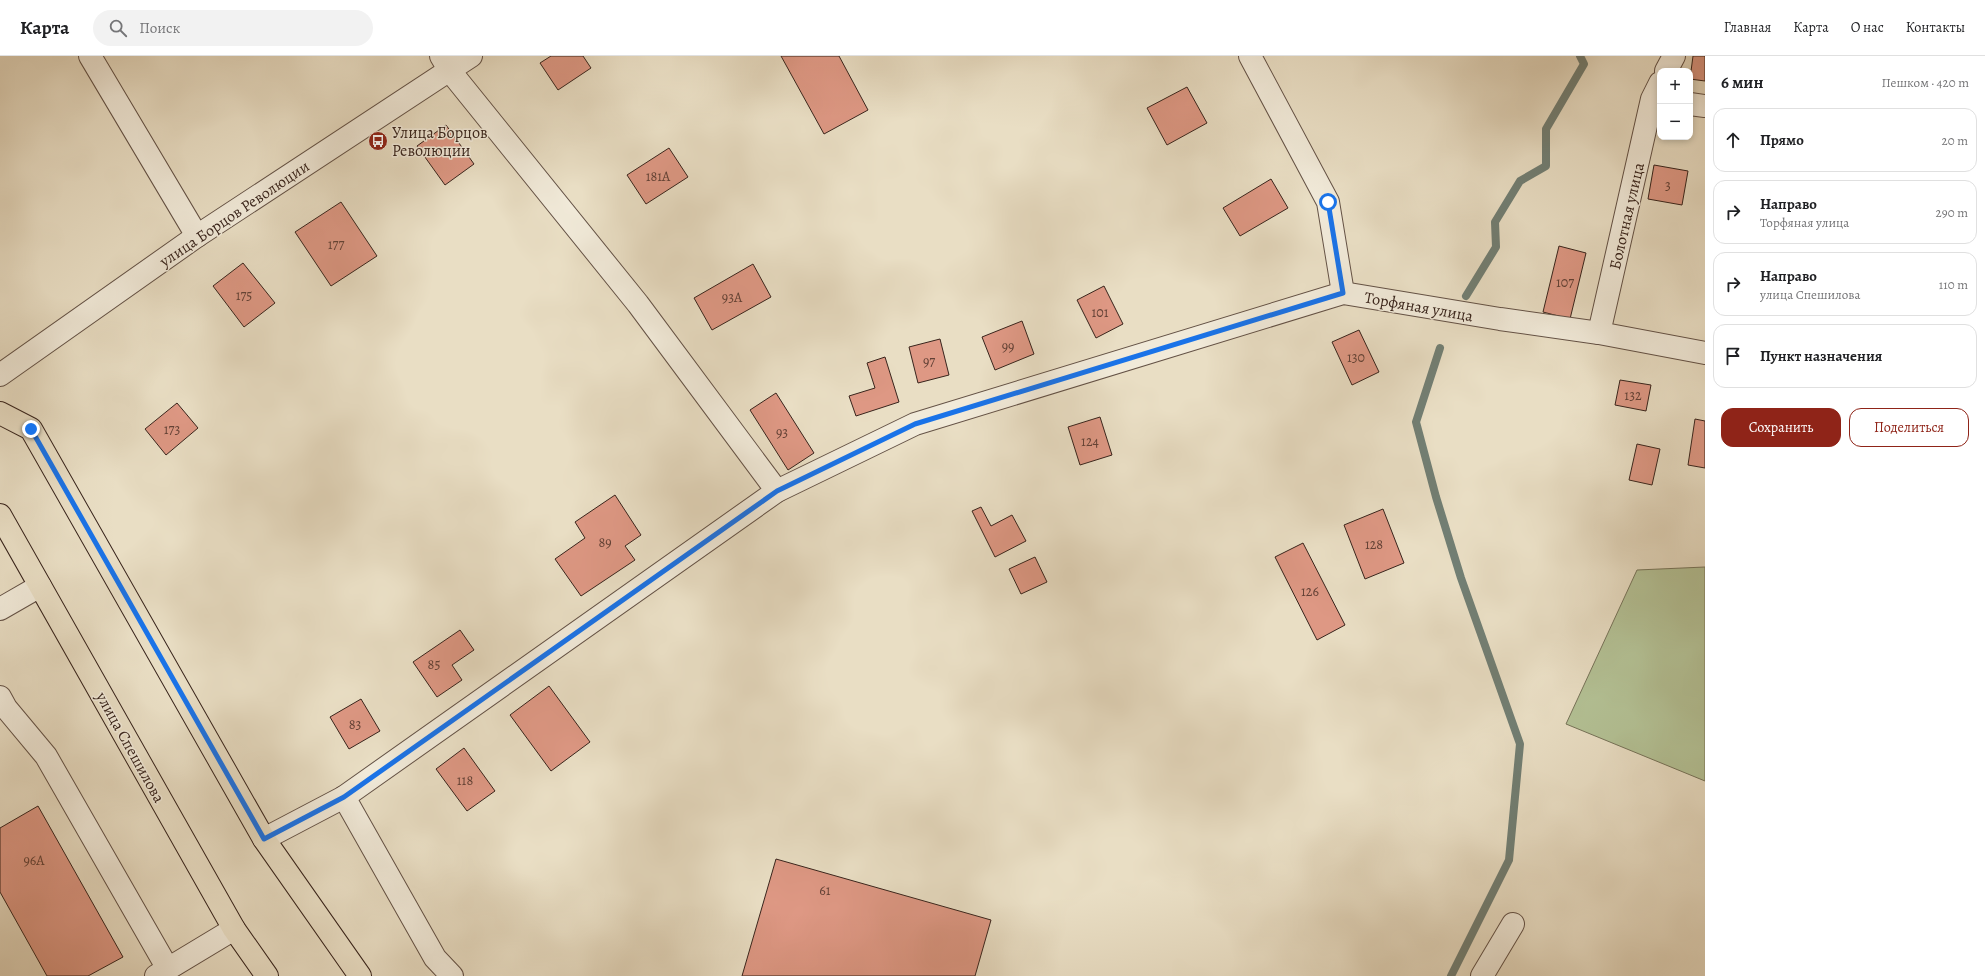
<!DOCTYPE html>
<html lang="ru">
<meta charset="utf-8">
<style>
:root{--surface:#fff;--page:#f2f2f2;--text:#202124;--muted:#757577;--line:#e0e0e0;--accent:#8f2418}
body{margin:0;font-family:Alegreya,serif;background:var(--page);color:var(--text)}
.controls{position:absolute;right:12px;top:12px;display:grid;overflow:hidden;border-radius:8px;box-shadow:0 2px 6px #0003}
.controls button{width:36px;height:36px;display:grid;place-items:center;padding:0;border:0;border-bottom:1px solid var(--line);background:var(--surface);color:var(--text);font:20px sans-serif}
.stop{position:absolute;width:12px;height:12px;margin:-9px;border:3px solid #1a73e8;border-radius:50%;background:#fff}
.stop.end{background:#1a73e8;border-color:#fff;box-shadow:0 1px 4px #0008}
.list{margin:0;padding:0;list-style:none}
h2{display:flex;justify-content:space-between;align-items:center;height:52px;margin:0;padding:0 16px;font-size:17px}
h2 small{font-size:13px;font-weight:400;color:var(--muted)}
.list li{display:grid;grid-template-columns:26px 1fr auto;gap:12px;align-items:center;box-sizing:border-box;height:64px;margin:0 8px 8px;padding:0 8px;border:1px solid var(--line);border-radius:12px}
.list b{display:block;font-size:15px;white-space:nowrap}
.list p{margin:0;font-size:13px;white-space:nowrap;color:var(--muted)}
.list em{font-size:13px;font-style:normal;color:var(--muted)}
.actions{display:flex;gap:8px;padding:12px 16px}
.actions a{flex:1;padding:9px 0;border:1px solid var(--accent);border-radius:12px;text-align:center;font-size:14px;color:var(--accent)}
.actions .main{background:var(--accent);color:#fff}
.icon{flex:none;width:22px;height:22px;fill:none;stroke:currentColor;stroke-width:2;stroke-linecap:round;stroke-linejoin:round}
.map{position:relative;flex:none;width:1705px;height:920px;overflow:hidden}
header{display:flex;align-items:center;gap:24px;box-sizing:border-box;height:56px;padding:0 20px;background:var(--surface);border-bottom:1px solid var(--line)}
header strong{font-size:19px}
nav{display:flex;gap:22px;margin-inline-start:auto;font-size:14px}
.search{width:280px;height:36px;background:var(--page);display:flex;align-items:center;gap:10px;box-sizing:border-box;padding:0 14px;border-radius:22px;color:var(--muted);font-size:15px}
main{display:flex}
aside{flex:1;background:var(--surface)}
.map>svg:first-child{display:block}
</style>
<header>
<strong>Карта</strong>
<div class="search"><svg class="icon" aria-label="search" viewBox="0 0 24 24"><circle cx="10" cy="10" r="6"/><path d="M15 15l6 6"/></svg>Поиск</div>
<nav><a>Главная</a><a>Карта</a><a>О нас</a><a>Контакты</a></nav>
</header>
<main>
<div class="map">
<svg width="1705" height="920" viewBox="0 0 1705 920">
<rect width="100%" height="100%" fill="#e9dec4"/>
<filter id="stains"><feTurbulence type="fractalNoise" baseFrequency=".005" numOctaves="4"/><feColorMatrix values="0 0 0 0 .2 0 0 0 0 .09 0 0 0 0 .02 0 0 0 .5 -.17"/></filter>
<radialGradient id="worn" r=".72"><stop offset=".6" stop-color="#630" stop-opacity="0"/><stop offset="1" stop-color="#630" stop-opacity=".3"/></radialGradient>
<path fill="#b4c296" stroke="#767359" d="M1705,511V725L1566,668L1637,514Z"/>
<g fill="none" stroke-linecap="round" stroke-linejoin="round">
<g stroke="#727f74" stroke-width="8">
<path d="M1466,240L1496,191L1495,166L1520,125L1546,110V73L1584,8L1580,0"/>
<path d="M1440,292L1416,366L1436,441L1461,522L1520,688L1509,804L1451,920"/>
</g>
</g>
<g fill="#de9884" stroke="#38241c">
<path d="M551,0H583L591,12L558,34L540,7Z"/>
<path d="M781,0H839L868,54L824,78Z"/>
<path d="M1693,0H1705V25L1690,23Z"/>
<path d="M1187,31L1207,67L1167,89L1147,52Z"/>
<path d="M446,69L474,108L445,129L417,90Z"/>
<path d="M669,92L688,121L646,148L627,119Z"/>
<path d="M1654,109L1688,115L1682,149L1648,143Z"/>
<path d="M1271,123L1288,152L1240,180L1223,152Z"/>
<path d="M341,146L377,200L331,230L295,176Z"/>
<path d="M1559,190L1586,197L1570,263L1543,256Z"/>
<path d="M243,207L275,247L244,271L213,230Z"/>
<path d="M753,208L771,241L712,274L694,242Z"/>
<path d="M1104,230L1123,268L1096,282L1077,244Z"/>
<path d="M1022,265L1034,298L995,314L982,281Z"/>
<path d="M1359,274L1379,316L1352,329L1332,286Z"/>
<path d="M940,283L949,319L918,327L909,291Z"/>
<path d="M885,301L899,346L856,360L849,340L875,332L867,307Z"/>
<path d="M1620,324L1651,329L1646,355L1615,349Z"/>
<path d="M776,337L814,397L788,414L750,354Z"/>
<path d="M177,347L198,372L166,399L145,373Z"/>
<path d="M1100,361L1112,399L1080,409L1068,371Z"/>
<path d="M1695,363L1705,365V412L1688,409Z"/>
<path d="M1637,388L1660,393L1652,429L1629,424Z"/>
<path d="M615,439L641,479L625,490L635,504L581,540L555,503L585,482L575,466Z"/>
<path d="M981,451L991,470L1012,459L1026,485L995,501L972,455Z"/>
<path d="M1383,453L1404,507L1365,523L1344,469Z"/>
<path d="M1303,487L1345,569L1317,584L1275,501Z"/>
<path d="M1035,501L1047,526L1021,538L1009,513Z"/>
<path d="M460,574L474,594L452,609L462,624L437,641L413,606Z"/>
<path d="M549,630L590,686L551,715L510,659Z"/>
<path d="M361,643L380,675L349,693L330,661Z"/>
<path d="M464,692L495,735L467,755L436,713Z"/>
<path d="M38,750L123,901L88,920H47L0,836V772Z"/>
<path d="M776,803L991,864L975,920H742Z"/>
</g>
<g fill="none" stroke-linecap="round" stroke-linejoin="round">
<defs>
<g id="minor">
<path d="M90,0L197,180"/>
<path d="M441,0L450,15L638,248L777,435"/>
<path d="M1250,0L1328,146L1343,237"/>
<path d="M1666,15L1674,0"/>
<path d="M1690,48L1705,50"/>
<path d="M1599,277L1652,43L1660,27"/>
<path d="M0,319L197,180L471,0"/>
<path d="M0,553L40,530"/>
<path d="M0,641L6,652L46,700L168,913"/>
<path d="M344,741L435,902L452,920"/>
<path d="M264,783L344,741L777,435L915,368L1343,237L1500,263L1599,277L1705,297"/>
<path d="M156,920L234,873"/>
<path d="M1482,920L1513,868"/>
</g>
<g id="major">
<path d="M0,357L31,373L264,783L360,920"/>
<path d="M0,459L234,873L267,920"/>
</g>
</defs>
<use href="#minor" stroke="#645246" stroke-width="24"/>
<use href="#major" stroke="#38241c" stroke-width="24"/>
<use href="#minor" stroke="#f1ead9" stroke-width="22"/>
<use href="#major" stroke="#e9dec4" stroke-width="22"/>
</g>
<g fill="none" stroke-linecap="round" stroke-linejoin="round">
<path stroke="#1a73e8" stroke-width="5" d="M31,373L264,783L344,741L777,435L915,368L1343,237L1328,146"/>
</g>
<defs>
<symbol id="bus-disc" viewBox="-11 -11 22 22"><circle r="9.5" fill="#8f2418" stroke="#f1ead9"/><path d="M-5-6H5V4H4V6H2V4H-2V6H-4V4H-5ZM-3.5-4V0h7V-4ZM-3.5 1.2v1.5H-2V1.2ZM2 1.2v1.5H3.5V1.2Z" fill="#fff"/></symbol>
</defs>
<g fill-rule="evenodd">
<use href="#bus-disc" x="367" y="74" width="22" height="22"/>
</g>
<g text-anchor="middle" stroke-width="3" stroke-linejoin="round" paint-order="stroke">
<g font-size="14" fill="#624136">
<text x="658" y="125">181А</text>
<text x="1668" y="134">3</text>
<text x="336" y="193">177</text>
<text x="1565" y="231">107</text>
<text x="244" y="244">175</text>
<text x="732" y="246">93А</text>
<text x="1100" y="261">101</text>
<text x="1008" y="295">99</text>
<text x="1356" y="306">130</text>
<text x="929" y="310">97</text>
<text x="1633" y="344">132</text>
<text x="172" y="378">173</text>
<text x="782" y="381">93</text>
<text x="1090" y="390">124</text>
<text x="605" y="491">89</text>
<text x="1374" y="493">128</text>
<text x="1310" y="540">126</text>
<text x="434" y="613">85</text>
<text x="355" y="673">83</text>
<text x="465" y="729">118</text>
<text x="34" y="809">96А</text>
<text x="825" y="839">61</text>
</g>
<g font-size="16" fill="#38241c" stroke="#f1ead9" text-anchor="start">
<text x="392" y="82">Улица Борцов<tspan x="392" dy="18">Революции</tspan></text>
</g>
<g font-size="16" fill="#38241c" stroke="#f1ead9">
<text transform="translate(234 157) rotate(-34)" y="6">улица Борцов Революции</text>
<text transform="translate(1626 160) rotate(-77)" y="6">Болотная улица</text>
<text transform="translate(1419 250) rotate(10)" y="6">Торфяная улица</text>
<text transform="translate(131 691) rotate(61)" y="6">улица Спешилова</text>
</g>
</g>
<rect width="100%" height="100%" filter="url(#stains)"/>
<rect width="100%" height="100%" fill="url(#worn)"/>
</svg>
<div class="controls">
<button>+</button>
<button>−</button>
</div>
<div class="stop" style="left:1328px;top:146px"></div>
<div class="stop end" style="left:31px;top:373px"></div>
</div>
<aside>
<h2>6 мин<small>Пешком · 420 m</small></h2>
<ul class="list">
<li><svg class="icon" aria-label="ahead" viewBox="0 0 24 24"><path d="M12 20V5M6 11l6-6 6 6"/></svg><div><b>Прямо</b></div><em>20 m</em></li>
<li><svg class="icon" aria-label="right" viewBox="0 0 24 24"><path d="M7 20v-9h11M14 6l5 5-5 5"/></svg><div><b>Направо</b><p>Торфяная улица</p></div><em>290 m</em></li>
<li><svg class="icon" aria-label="right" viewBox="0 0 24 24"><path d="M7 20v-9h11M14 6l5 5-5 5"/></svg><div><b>Направо</b><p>улица Спешилова</p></div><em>110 m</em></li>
<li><svg class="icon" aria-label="arrive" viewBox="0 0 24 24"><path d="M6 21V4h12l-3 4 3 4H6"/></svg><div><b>Пункт назначения</b></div></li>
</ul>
<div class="actions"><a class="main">Сохранить</a><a>Поделиться</a></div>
</aside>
</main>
